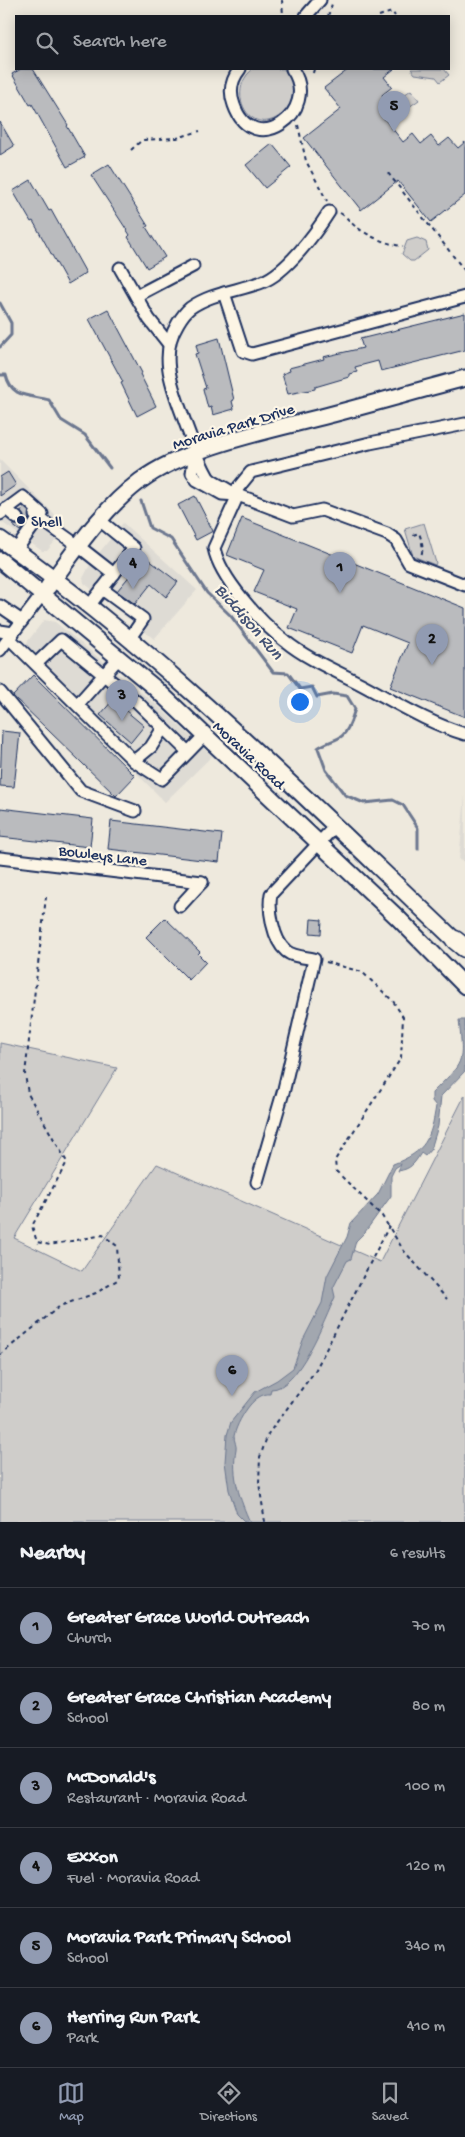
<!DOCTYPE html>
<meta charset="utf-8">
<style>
:root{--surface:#171b24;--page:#242831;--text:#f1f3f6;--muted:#9ea1a6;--line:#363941;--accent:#919bb2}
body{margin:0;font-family:"Gochi Hand",sans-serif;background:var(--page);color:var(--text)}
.you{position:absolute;left:299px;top:701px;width:18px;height:18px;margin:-12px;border:4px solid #fff;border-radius:50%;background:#1a73e8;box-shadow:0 0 0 8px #1a73e833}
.badge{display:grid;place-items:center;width:32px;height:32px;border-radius:50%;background:var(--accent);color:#111;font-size:16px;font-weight:700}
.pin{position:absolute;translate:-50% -41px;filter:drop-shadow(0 1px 2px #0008)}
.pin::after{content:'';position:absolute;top:26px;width:18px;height:15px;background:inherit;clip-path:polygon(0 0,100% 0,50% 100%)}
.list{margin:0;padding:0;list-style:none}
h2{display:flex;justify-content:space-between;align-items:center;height:65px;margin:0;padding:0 20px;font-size:21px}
h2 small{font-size:16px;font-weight:400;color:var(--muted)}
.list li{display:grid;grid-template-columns:32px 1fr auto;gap:15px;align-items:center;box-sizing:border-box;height:80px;padding:0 20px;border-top:1px solid var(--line)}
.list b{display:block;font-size:19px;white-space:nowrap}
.list p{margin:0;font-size:16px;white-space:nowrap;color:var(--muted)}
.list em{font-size:16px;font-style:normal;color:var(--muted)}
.icon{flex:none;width:28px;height:28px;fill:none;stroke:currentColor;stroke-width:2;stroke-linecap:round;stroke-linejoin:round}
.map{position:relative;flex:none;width:465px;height:1522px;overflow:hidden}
.search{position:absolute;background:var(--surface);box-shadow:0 2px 12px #0003;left:15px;right:15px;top:15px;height:55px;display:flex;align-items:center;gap:12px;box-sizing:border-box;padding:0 18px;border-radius:0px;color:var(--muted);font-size:19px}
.sheet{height:545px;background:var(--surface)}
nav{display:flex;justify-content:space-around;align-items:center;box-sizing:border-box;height:70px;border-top:1px solid var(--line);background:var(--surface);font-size:14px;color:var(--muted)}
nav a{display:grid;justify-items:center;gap:2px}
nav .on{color:var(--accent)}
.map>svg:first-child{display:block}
</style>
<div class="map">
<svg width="465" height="1522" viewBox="0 0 465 1522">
<rect width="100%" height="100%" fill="#eee9dd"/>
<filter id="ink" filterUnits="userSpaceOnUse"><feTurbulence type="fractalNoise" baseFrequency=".02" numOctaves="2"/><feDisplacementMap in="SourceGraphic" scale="10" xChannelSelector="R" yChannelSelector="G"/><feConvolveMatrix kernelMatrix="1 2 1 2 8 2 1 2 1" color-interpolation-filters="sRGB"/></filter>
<g filter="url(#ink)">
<g fill="#dedbd4">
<path d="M0,460L67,527L47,551H42L0,521Z"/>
<path d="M123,523L197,590L154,639L84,583L83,578L91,563Z"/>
<path d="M44,620L55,622L159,707L212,756L165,802L18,654Z"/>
<path d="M465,796V862L459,860Z"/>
</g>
<g fill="#cfcdca" stroke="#757e94">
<path d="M253,69H284L294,85L291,105C255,149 222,93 253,69Z"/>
<path d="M411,69H444L449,75L440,82L436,77L415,74Z"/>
<path d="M411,90L419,100L409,107L401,97Z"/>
<path d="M417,238L426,242L428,250L414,261H410L402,254L407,241Z"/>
<path d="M424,523L436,563L435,565L413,556L405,529Z"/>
<path d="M0,1043L117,1068L14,1238L82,1271L157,1164L380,1262L465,1095V1522H0Z"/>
</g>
<path fill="#a2a7af" stroke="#6c778f" d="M459,1020H465V1071L441,1096L438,1126L431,1149L425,1156L421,1153C414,1164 411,1169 398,1171L401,1164L395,1168L391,1176V1196L365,1232L356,1241L351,1259L347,1261L333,1288L335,1297C325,1319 298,1390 271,1389L270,1394C263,1393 255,1399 250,1405C244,1412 236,1426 234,1436C234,1441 237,1446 236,1450C231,1475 240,1500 250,1522H245L237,1514L229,1490L225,1462L227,1435L231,1422L255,1392L277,1380L293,1368L303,1340L322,1303L327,1276L347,1237L351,1223L378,1194L393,1164C426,1152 431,1138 436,1106L432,1101V1093C464,1061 464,1066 459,1020Z"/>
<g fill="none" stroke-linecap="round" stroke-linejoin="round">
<g stroke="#6c778f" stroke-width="3">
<path d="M0,303L11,323V335L0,347"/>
<path d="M0,375H6C11,398 29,395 49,400L61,420L85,435L110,468"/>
<path d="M141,501L150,528L171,539L207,593L231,616L273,672L288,673L300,689L312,687L317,697L333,694L347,696L355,709C352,717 350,728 343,735C337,741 325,742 318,748L326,770L345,795L364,803L393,800L403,805L418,828V849"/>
</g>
</g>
<g fill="#babbbe" stroke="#1b2f5e">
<path d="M21,69H33L68,125L67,126L85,157L67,167L32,104L30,105L12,74Z"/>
<path d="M349,69H394L384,77L392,87L382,95L390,105L380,113L403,142L413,134L421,144L431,136L439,146L449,138L458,148L465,142V195L431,222L398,181L361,210L304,138L341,109L324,88Z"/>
<path d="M0,122L14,146L0,155Z"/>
<path d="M272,144L291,167L265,188L246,165Z"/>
<path d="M109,164L148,226L146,227L165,257L147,268L128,237L130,235L91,175Z"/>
<path d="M31,180L49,211L51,210L86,273L68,284L33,221L31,222L13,191Z"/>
<path d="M108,309L142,373L140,374L156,406L137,416L121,383L123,382L89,319Z"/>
<path d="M465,313V350L381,371L378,361L355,367L357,372L349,374V377L315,387V389L310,390L288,394L282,374L290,371L289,368L324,359L323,357L363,348L360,339Z"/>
<path d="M219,338L234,400L232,401L234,409L213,415L211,407L208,408L203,389L206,388L195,354L198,353L196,345Z"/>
<path d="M8,472L16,485L0,496V477Z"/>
<path d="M195,496L213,531L196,540L178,505Z"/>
<path d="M24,508L28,512L29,519L20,531L12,525H19L23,522L24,516L21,512Z"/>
<path d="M242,518L465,608V717L390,687L408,643L363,625L352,653L289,628L297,609L254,592L264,570L227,555Z"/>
<path d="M149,560L178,582L166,597L151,584L135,604L117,591L132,573L136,576Z"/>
<path d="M33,675L135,776L116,796L13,696Z"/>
<path d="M113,700L144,726L131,742L100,715Z"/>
<path d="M2,731L20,733L14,787L0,786Z"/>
<path d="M0,808L93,819L90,847L0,837Z"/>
<path d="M111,821L222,834L219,862L108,849Z"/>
<path d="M165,918L200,952L198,954L206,962L189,980L146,937Z"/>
<path d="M311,919L322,920L321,934L310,933Z"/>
</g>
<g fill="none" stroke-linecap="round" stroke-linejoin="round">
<path stroke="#c4c4c4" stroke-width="11" stroke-dasharray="11 5.5" stroke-linecap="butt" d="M24,508L35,515"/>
<defs>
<g id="minor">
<path d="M306,16L320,0"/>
<path d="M240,69C231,80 229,92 234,105C253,160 322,112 292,69"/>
<path d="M120,268L149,319L168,343"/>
<path d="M224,293L243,351L252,354L465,297"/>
<path d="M136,296L193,266"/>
<path d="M195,454L192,473L197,480L222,494L238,495L293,516L322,510L387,534L396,540L409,563L465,585"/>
<path d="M233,494C226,486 214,485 208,477C198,460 193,443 186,425C174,391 157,357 178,323C181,318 185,312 190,308C211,293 238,291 262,282C286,273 315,234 329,212"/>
<path d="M233,494L251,472L370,443L465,424"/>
<path d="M238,495L214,548C220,578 260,622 285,641C307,659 336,671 361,684C395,702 428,723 465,734"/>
<path d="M6,509L17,518"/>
<path d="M0,514L23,497L42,514L16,550"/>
<path d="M35,515L77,545L114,574"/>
<path d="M102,589L143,619L130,638"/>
<path d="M0,606L22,621"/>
<path d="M89,606L134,548L98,519"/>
<path d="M0,631L13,633"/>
<path d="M9,638L134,761L162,779L205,735"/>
<path d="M0,650L41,596"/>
<path d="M36,664L61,640L137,702L188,752"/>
<path d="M0,692L81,791L135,811"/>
<path d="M78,704L118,659"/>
<path d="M134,761L151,747L163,728"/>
<path d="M0,858L202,882"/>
<path d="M180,906L202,882"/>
<path d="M257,1182L284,1089L314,959C305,957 293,957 286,951C273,940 268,909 271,894L335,826"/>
</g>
<g id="major">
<path d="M0,539C169,658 313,806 463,948"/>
<path d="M0,560L155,688L398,918L465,986"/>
<path d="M48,587C76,549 101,511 140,481C187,446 272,430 329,415C375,403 420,390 465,378"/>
</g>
<path id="highway" d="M455,940L465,948"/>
</defs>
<use href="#minor" stroke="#1b2f5e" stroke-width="15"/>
<use href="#major" stroke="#1b2f5e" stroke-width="19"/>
<use href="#highway" stroke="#1b2f5e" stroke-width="21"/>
<g stroke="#1b2f5e" stroke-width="2" stroke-dasharray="4 4" stroke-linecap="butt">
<path d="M282,0L283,16"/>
<path d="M328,16L332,4"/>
<path d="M379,16L392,12L395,16"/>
<path d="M313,73L314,69"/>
<path d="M298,125L306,161L327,201"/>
<path d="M131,150L142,140L177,138L200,131"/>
<path d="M388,173L465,271"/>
<path d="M340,213C347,217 350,222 355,226C368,236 388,245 403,246"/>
<path d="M413,535L419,533C422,541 424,548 421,556"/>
<path d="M326,962L362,972L393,1001L403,1017L401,1058L335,1160L336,1171L382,1216L404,1251L447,1299"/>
<path d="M0,1355L60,1306L96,1293L119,1279L117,1246L103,1235L50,1245L37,1242L32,1226L67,1162L28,1094L25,1074L46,897"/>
<path d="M265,1522L259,1483L260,1457L268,1434L315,1371L389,1226"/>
</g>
<use href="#minor" stroke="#fcf5e5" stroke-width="11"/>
<use href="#major" stroke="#fcf5e5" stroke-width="15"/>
<use href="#highway" stroke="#fcf5e5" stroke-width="18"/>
</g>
</g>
<circle fill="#1b2f5e" stroke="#fcf5e5" stroke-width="2" cx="21" cy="520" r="5"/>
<g text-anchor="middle" stroke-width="4.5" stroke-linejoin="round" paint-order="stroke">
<g font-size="16" fill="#1b2f5e" stroke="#fcf5e5">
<text transform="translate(233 425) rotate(-17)" y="6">Moravia Park Drive</text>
<text transform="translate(250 754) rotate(43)" y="6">Moravia Road</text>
<text transform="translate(103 854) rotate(7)" y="6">Bowleys Lane</text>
</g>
<g font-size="16" fill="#1b2f5e" stroke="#fcf5e5" text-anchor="start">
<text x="31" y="526">Shell</text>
</g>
<g font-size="18" font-style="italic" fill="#445376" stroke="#fcf5e5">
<text transform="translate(250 621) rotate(49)" y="6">Biddison Run</text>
</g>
</g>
</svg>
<div class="you"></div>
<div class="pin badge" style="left:340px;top:593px">1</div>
<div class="pin badge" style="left:432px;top:665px">2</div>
<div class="pin badge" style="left:122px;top:721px">3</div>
<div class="pin badge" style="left:133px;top:589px">4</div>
<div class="pin badge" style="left:394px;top:132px">5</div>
<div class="pin badge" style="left:232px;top:1396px">6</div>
<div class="search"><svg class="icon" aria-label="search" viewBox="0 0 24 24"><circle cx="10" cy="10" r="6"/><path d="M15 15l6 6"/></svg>Search here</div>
</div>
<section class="sheet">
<h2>Nearby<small>6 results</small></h2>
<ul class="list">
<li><span class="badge">1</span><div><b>Greater Grace World Outreach</b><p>Church</p></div><em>70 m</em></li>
<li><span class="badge">2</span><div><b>Greater Grace Christian Academy</b><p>School</p></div><em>80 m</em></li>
<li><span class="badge">3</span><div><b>McDonald's</b><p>Restaurant · Moravia Road</p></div><em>100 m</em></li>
<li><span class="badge">4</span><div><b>Exxon</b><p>Fuel · Moravia Road</p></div><em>120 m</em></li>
<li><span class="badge">5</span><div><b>Moravia Park Primary School</b><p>School</p></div><em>340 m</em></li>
<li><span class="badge">6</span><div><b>Herring Run Park</b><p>Park</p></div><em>410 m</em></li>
</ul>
</section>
<nav>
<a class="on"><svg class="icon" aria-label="map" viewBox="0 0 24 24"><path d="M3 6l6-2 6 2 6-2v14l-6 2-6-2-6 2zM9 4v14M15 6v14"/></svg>Map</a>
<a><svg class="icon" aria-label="directions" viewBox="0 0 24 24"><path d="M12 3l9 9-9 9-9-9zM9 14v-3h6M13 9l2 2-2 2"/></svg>Directions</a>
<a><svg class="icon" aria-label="saved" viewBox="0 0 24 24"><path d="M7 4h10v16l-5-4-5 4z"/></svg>Saved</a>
</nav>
